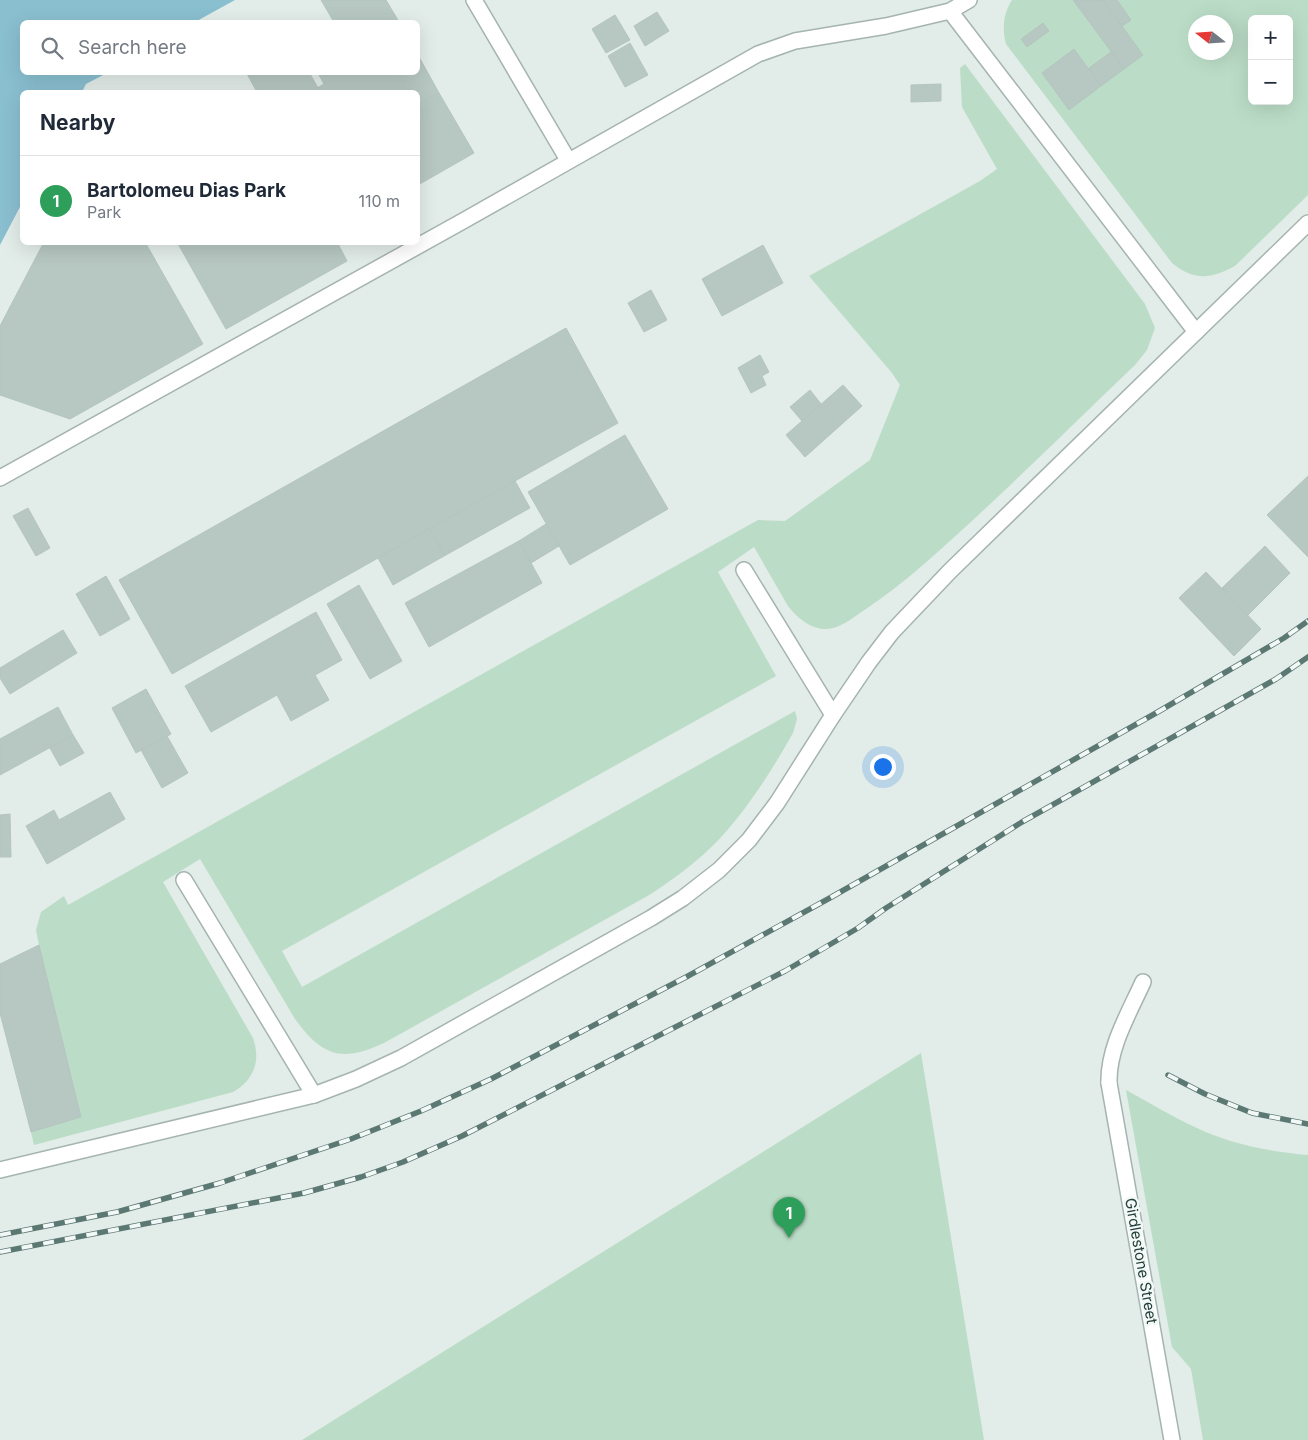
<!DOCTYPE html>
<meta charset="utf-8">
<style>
:root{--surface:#fff;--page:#f2f2f3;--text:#1f2937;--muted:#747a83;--line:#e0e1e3;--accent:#7d5647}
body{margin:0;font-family:Inter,sans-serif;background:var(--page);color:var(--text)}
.controls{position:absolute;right:15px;top:15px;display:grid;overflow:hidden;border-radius:8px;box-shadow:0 5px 20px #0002}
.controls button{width:45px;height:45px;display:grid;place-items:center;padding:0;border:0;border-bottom:1px solid var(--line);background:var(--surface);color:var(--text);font:25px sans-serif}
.compass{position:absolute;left:1188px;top:15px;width:45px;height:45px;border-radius:50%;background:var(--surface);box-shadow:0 5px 20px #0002;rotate:287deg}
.you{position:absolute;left:882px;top:766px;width:18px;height:18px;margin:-12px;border:4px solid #fff;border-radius:50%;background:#1a73e8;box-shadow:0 0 0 8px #1a73e833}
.badge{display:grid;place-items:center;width:32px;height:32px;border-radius:50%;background:var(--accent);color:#fff;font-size:16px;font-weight:700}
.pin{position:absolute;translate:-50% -41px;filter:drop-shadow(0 1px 2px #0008)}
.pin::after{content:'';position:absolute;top:26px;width:18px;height:15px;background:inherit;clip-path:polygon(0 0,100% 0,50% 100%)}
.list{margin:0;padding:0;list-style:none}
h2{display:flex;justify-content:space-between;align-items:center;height:65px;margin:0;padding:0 20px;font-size:21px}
h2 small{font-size:16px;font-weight:400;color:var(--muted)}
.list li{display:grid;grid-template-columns:32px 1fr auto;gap:15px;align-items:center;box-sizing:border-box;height:90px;padding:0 20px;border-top:1px solid var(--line)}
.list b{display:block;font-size:19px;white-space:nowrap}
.list p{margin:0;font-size:16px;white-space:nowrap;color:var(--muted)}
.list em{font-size:16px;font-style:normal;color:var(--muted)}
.icon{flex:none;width:28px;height:28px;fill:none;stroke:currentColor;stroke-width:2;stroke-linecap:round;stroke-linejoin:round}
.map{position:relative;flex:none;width:1308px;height:1440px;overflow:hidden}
.search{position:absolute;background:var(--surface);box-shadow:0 5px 20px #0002;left:20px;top:20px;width:400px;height:55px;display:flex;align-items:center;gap:12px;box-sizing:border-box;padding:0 18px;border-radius:8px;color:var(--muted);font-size:19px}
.panel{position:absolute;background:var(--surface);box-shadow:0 5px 20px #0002;left:20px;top:90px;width:400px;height:155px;border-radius:8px}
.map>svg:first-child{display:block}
</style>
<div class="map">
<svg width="1308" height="1440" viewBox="0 0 1308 1440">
<rect width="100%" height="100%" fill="#e2ece8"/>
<g fill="#bbddc7" fill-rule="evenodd">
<path d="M1012,0H1308V195L1235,266C1211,279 1194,281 1172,263L1006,44C1002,29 1003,14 1012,0ZM1252,19H1289V101H1252ZM1196,22H1226V52H1196Z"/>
<path d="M965,64L1145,304L1155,328L1147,350L1135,365C1065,432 996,501 923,565C903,582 884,597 863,611C854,617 844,625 833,628C815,633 798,619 788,606L754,547L718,572L776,676L282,951L302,987L795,711L797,719L793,733C770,774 739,823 704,854C687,869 669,882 651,894L384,1043C341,1063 322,1056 295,1019L200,859L163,882L253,1038C261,1061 254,1080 233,1092L34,1145L31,1132L81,1117L39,945L36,930L41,912L64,896L68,905L758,520L785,521L870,460L900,385L892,373L809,276L980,181L997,169L962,107L960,68Z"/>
<path d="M921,1053L984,1440H302Z"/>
<path d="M1126,1090C1149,1102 1172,1117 1197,1128C1230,1144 1271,1152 1308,1155V1440H1203L1191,1369L1172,1347Z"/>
</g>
<path fill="#8abfd0" d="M0,0H235L195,22H22V72L107,73L86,84L82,92H22V203L0,245Z"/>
<g fill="#b7c7c1" stroke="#b4c5c0">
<path d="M321,0H386L399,22H334Z"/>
<path d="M1073,0H1103L1143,55L1124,69Z"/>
<path d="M1103,0H1117L1131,20L1122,26Z"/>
<path d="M657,12L669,31L645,46L634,26Z"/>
<path d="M615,15L630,40L606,53L592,29Z"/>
<path d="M1043,23L1049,31L1027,47L1021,39Z"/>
<path d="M630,43L648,75L625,87L608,56Z"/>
<path d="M1074,49L1101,86L1069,110L1042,73Z"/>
<path d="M1111,52L1124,69L1101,86L1089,68Z"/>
<path d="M418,55L439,93L418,105V92H310L324,84L319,75L323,72H418Z"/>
<path d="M246,72H309L318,88L310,92H257Z"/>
<path d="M941,84V101L911,102V85Z"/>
<path d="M439,93L474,153L418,185V105Z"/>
<path d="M44,242H145L203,344L70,419L0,395V326Z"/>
<path d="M177,242H337L347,261L226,329Z"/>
<path d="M763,245L783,283L722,316L702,279Z"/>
<path d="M651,290L667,320L644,332L628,303Z"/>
<path d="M566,328L618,423L172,674L119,580Z"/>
<path d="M760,355L769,372L762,376L766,385L751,393L738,368Z"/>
<path d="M843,385L862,406L805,457L786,435Z"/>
<path d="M810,390L821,404L802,421L790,407Z"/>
<path d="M625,435L668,509L570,565L528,492Z"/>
<path d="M1308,476V557L1267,515Z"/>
<path d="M515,481L530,508L444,556L429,529Z"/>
<path d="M28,508L50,548L36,556L13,516Z"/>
<path d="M546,524L559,546L531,563L519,541Z"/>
<path d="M429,529L444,556L393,585L378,558Z"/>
<path d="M519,541L542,583L429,647L405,603Z"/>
<path d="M1265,546L1290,573L1246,617L1220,590Z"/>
<path d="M1206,572L1261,629L1234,656L1179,598Z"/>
<path d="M106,576L130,619L100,636L76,594Z"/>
<path d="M359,585L402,661L370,679L327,604Z"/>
<path d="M316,612L342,660L315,675L329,700L291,721L277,695L211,732L185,686Z"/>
<path d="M63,630L77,653L10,694L0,678V668Z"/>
<path d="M146,689L171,734L136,753L112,708Z"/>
<path d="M58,707L73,735L0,775V739Z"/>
<path d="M73,735L84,753L60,766L50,748Z"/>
<path d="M167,736L188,773L162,788L141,750Z"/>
<path d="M110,792L125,819L47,864L26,826L54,810L59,820Z"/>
<path d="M10,814L11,857H0V815Z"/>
<path d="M39,945L81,1117L31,1132L0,1013V964Z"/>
</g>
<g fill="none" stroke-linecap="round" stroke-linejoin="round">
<defs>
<g id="lane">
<path d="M474,0L568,160"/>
<path d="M950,11L1196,332"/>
<path d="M0,478L463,221L758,54L795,41L886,26L950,11L969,0"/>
<path d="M744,570L833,715"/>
<path d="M184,880L314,1095"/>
<path d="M1109,1083C1108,1048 1129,1013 1143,982"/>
<path d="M0,1170L314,1095L356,1079L401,1058L651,918L683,898L719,870L749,840L777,803L833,715L869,662L892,632L950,571L1308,223"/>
</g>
<path id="street" d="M1109,1083L1172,1440"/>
</defs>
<use href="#lane" stroke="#a5b4b0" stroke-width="18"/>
<use href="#street" stroke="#a5b4b0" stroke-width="18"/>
<use href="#lane" stroke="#fff" stroke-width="15"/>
<use href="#street" stroke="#fff" stroke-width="15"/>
<defs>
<g id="rail">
<path d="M1168,1075L1205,1094L1252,1113L1308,1124"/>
<path d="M0,1235L117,1212L220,1183L351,1139L421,1111L491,1079L688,976L828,899L1156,713L1284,638L1308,621"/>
<path d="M0,1252L304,1193L361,1177L403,1162L462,1136L785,971L858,928L886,908L1022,822L1276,679L1308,657"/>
</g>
</defs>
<use href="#rail" stroke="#5c7873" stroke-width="5.5"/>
<use href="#rail" stroke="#f2f8f6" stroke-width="4" stroke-dasharray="11" stroke-linecap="butt"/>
</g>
<g text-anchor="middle" stroke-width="5" stroke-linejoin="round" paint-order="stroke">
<g font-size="15" fill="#223d38" stroke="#f2f8f6">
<text transform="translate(1141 1261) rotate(80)" y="5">Girdlestone Street</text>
</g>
</g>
</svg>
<div class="controls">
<button>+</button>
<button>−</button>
</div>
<svg class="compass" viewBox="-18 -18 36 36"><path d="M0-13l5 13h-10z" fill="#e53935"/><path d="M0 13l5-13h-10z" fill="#747a83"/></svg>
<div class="you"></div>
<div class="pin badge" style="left:789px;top:1238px;background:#2e9e5b">1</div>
<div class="search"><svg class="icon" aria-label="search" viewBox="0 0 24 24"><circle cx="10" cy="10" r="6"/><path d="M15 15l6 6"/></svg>Search here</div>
<section class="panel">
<h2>Nearby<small></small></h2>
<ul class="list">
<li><span class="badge" style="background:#2e9e5b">1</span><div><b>Bartolomeu Dias Park</b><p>Park</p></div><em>110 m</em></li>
</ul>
</section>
</div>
